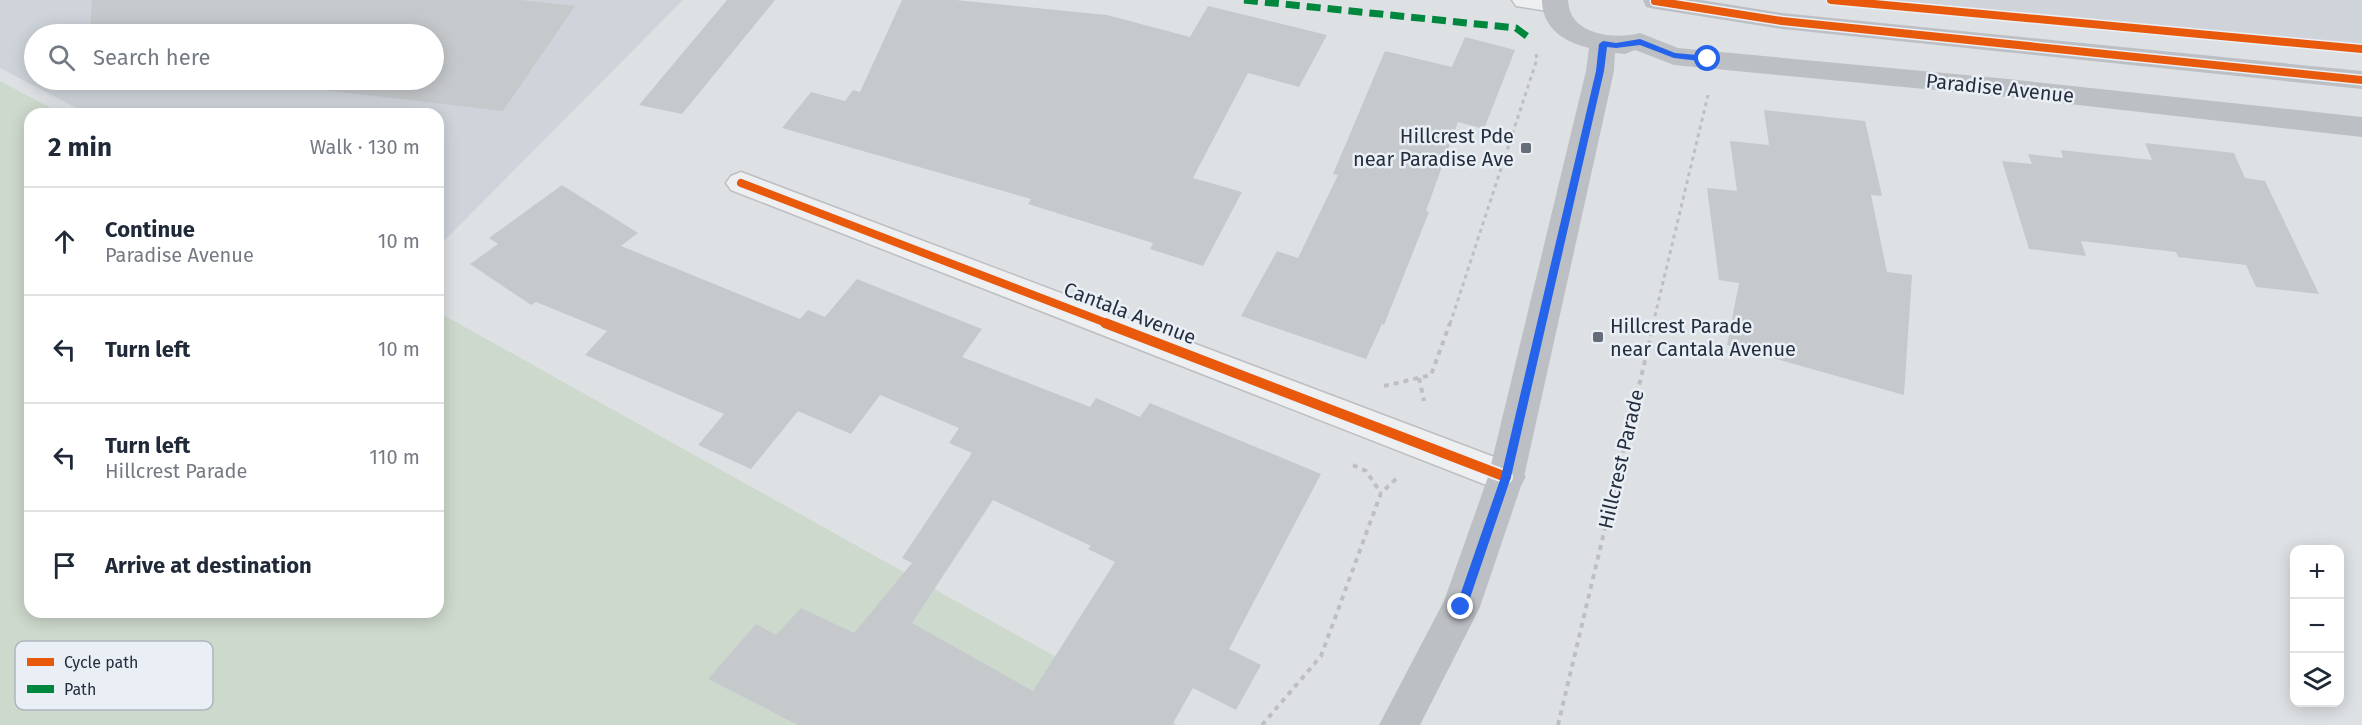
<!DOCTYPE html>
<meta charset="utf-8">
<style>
:root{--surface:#fff;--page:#f2f2f3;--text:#1f2937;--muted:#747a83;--line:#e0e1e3}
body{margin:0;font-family:"Fira Sans",sans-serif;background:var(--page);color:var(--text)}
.controls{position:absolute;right:18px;bottom:18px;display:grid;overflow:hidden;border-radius:12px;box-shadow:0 3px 15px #0003}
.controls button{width:54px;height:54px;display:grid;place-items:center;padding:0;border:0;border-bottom:2px solid var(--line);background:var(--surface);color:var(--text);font:30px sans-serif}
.stop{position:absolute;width:18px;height:18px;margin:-14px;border:4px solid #2563eb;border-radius:50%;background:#fff}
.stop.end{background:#2563eb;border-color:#fff;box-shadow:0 2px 6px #0008}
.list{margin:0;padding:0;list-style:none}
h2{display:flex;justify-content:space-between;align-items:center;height:78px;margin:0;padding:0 24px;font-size:26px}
h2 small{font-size:20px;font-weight:400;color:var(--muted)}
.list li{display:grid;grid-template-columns:39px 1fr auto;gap:18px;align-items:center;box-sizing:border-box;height:108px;padding:0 24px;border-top:2px solid var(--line)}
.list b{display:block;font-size:22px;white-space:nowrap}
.list p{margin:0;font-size:20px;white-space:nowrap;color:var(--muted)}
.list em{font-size:20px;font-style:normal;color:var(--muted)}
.icon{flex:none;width:33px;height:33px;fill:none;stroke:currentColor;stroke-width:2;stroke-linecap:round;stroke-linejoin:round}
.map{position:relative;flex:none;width:2362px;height:725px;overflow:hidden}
.search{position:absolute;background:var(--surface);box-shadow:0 3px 15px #0003;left:24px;top:24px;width:420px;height:66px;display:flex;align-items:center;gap:15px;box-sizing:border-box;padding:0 21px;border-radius:33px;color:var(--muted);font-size:22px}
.panel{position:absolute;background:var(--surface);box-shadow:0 3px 15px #0003;left:24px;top:108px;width:420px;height:510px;border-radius:18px}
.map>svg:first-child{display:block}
</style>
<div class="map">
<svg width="2362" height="725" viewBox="0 0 2362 725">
<rect width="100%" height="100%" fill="#dee1e4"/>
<g fill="#cfd4db" fill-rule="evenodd">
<path d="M0,0H683L438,247V114H88L0,68ZM34,34H434V80H34Z"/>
<path d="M1863,0H2362V46L1979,11Z"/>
</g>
<path fill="#ced9cd" d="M0,81L62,114H30V612H438V312L1178,725H0Z"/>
<g fill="#c6c9cc" fill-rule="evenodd">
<path d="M92,0H521L575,6L503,111L238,80H434V34H90Z"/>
<path d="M727,0H775L682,114L639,105Z"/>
<path d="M902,0H956L1107,15L1190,37L1208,6L1327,35L1299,87L1248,73L1193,178L1242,192L1203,266L1150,249L1153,243L1028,204L1031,199L782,128L811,92L845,101L853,90L860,92Z"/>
<path d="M1465,37L1515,50L1484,129L1458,122L1426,211L1429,212L1384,325L1382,324L1366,359L1241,316L1277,251L1298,258L1338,175L1333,174L1385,51L1452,67Z"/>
<path d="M1764,110L1865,121L1882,196L1871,195L1887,272L1912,275L1904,395L1727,345L1739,283L1719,280L1707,188L1737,191L1730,141L1769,145Z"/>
<path d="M2145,143L2234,153L2245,178L2265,181L2319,294L2256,287L2246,265L2178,257L2176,252L2081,241L2086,256L2029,249L2002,161L2032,164L2028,154L2063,158L2061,150L2152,160Z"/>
<path d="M562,185L638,233L621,246L800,319L808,310L825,317L857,279L982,329L962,357L1090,407L1096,398L1140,417L1150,403L1321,474L1229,649L1261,665L1236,710L1193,688L1172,725H798L708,679L756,624L776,635L801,608L854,633L912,563L902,558L972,453L949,443L959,428L880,395L851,434L798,411L751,469L698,445L724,414L585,355L607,331L536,302L531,305L470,264L498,244L489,238ZM993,500L1091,546L1088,549L1115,562L1033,691L912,623Z"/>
</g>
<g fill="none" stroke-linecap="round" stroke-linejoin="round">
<defs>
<g id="street">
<path d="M1512,0H1564L1567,4L1563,10L1554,12L1516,6Z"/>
<path d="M741,172L1518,466L1524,477L1518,488L1506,492L1494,488L731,190L726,183L731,176Z"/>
</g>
</defs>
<use href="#street" stroke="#bcbfc2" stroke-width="3"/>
<g stroke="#bdbfc4" stroke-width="3" stroke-dasharray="4 4" stroke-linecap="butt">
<path d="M1450,324L1537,59L1535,50"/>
<path d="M1653,324L1708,95"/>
</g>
<g stroke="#bdbfc4" stroke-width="4" stroke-dasharray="5 5" stroke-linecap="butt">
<path d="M1419,378L1424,401"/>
<path d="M1384,386L1431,375L1450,323"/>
<path d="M1353,465L1366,471L1381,493"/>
<path d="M1262,725L1321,656L1381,493L1396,479"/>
<path d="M1558,725L1654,323"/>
</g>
<use href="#street" fill="#edeff1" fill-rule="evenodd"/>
<g fill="#bcbfc4" fill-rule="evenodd">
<path d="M1542,0H1568C1569,35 1614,40 1640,33L1678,48L1998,78L2362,117V137L1998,96L1674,65L1635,50L1625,54L1615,53L1614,71L1524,477L1480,607L1420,725H1379L1444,601L1488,477L1586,71L1589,48C1564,42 1542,28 1542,0Z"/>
<path d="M1643,0H1701L1782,13L2362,71V89L1782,29L1655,9L1646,7Z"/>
</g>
<path stroke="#00873e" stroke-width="7" stroke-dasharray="14 7" stroke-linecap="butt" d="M1244,0L1516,28L1532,40"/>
<defs>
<g id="cycleway-far1">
<path d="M1831,0L2362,49"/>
<path d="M1655,1L1782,21L2362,80"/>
<path d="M741,183L1109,324"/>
</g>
<path id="cycleway" d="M1105,323L1506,477"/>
</defs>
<use href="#cycleway-far1" stroke="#eaeff5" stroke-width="11"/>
<use href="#cycleway" stroke="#eaeff5" stroke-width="14"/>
<use href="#cycleway-far1" stroke="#e8590c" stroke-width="8"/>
<use href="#cycleway" stroke="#e8590c" stroke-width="10"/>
</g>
<path fill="#2563eb" d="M1640,39L1675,53L1708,56L1712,59L1708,62L1674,58L1640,45L1616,48L1607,47L1604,71L1511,477L1467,607L1461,612L1456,607L1501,477L1596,71L1599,44L1603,41L1616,43Z"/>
<g fill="#656d78" stroke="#eaeff5" stroke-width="2">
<rect x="1520" y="142" width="12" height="12" rx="3"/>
<rect x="1592" y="331" width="12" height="12" rx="3"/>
</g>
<g text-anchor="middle" stroke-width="5" stroke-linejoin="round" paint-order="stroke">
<g font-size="20" fill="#242e3e" stroke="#eaeff5">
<text transform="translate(2000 88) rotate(6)" y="7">Paradise Avenue</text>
<text transform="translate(1130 313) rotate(21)" y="7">Cantala Avenue</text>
<text transform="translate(1621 459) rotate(-77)" y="7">Hillcrest Parade</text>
</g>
<g font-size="20" fill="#242e3e" stroke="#eaeff5" text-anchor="end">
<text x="1514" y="143">Hillcrest Pde<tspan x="1514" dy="23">near Paradise Ave</tspan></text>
<text x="1610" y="333" text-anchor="start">Hillcrest Parade<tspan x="1610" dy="23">near Cantala Avenue</tspan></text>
</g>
</g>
<rect x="15" y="641" width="198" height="69" rx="9" fill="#eaeff5" stroke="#afb5be" stroke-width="1.5"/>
<rect x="27" y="658" width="27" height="8" fill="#e8590c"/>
<rect x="27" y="685" width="27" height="8" fill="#00873e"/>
<g font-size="16" fill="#242e3e">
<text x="64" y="668">Cycle path</text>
<text x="64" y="695">Path</text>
</g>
</svg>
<div class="controls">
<button>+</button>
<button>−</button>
<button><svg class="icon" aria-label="layers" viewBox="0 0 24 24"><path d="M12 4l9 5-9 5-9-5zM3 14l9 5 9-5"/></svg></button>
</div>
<div class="stop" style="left:1708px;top:59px"></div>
<div class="stop end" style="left:1461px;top:607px"></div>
<div class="search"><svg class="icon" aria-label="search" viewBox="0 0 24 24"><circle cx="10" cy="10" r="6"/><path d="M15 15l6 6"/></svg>Search here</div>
<section class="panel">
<h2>2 min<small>Walk · 130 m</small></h2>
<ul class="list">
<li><svg class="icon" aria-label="ahead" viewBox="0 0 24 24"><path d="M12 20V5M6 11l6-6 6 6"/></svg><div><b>Continue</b><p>Paradise Avenue</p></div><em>10 m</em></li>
<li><svg class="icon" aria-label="left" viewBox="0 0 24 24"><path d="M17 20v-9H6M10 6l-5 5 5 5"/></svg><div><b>Turn left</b></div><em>10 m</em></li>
<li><svg class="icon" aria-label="left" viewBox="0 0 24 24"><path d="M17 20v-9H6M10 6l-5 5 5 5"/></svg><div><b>Turn left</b><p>Hillcrest Parade</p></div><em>110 m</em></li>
<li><svg class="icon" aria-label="arrive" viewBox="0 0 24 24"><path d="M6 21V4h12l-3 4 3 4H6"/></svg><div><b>Arrive at destination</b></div></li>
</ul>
</section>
</div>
